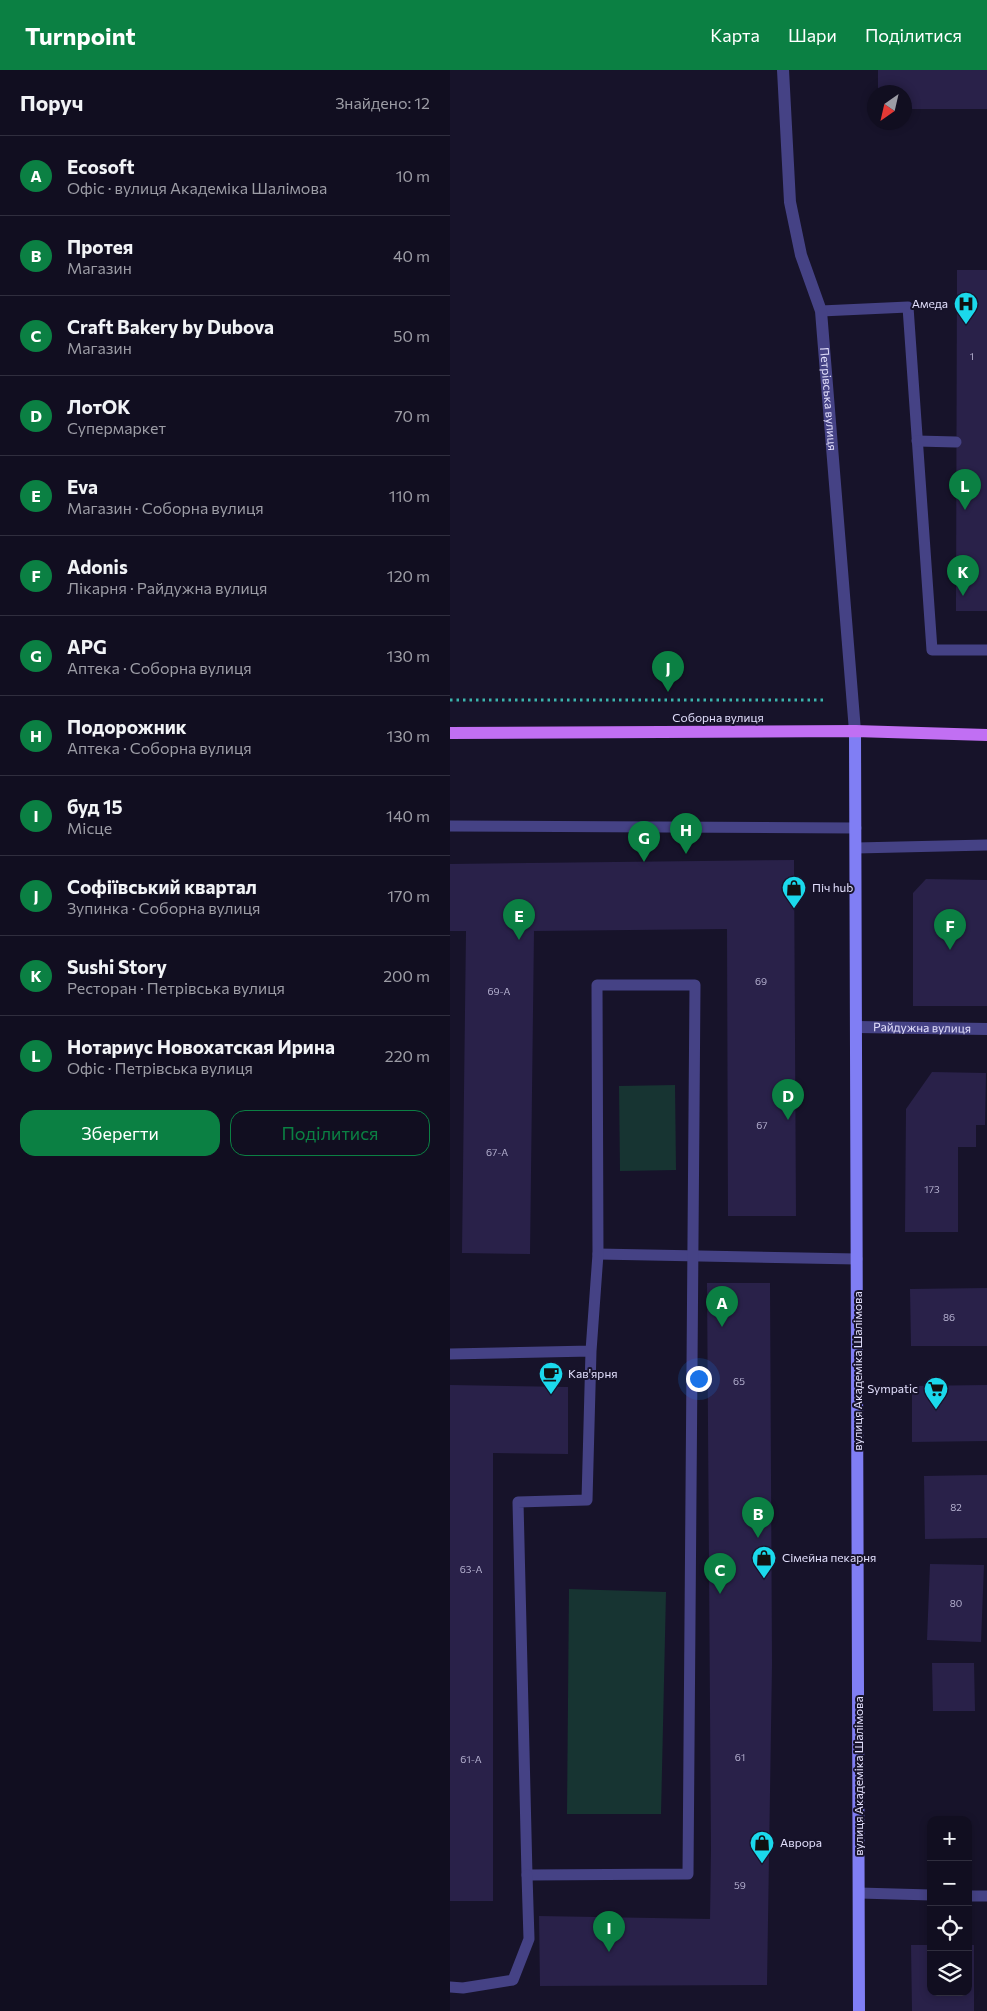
<!DOCTYPE html>
<html lang="uk">
<meta charset="utf-8">
<style>
:root{--surface:#110e20;--page:#1a1729;--text:#f1f3f6;--muted:#9c9ca5;--line:#302e3e;--accent:#0b8043}
body{margin:0;font-family:Commissioner,sans-serif;background:var(--page);color:var(--text)}
.controls{position:absolute;right:15px;bottom:15px;display:grid;overflow:hidden;border-radius:10px;box-shadow:0 2px 8px #0003}
.controls button{width:45px;height:45px;display:grid;place-items:center;padding:0;border:0;border-bottom:1px solid var(--line);background:var(--surface);color:var(--text);font:25px sans-serif}
.compass{position:absolute;left:417px;top:15px;width:45px;height:45px;border-radius:50%;background:var(--surface);box-shadow:0 2px 8px #0003;rotate:214deg}
.you{position:absolute;left:248px;top:1308px;width:18px;height:18px;margin:-12px;border:4px solid #fff;border-radius:50%;background:#1a73e8;box-shadow:0 0 0 8px #1a73e833}
.badge{display:grid;place-items:center;width:32px;height:32px;border-radius:50%;background:var(--accent);color:#fff;font-size:16px;font-weight:700}
.pin{position:absolute;translate:-50% -41px;filter:drop-shadow(0 1px 2px #0008)}
.pin::after{content:'';position:absolute;top:26px;width:18px;height:15px;background:inherit;clip-path:polygon(0 0,100% 0,50% 100%)}
.list{margin:0;padding:0;list-style:none}
h2{display:flex;justify-content:space-between;align-items:center;height:65px;margin:0;padding:0 20px;font-size:21px}
h2 small{font-size:16px;font-weight:400;color:var(--muted)}
.list li{display:grid;grid-template-columns:32px 1fr auto;gap:15px;align-items:center;box-sizing:border-box;height:80px;padding:0 20px;border-top:1px solid var(--line)}
.list b{display:block;font-size:19px;white-space:nowrap}
.list p{margin:0;font-size:16px;white-space:nowrap;color:var(--muted)}
.list em{font-size:16px;font-style:normal;color:var(--muted)}
.actions{display:flex;gap:10px;padding:15px 20px}
.actions a{flex:1;padding:11px 0;border:1px solid var(--accent);border-radius:15px;text-align:center;font-size:18px;color:var(--accent)}
.actions .main{background:var(--accent);color:#fff}
.icon{flex:none;width:28px;height:28px;fill:none;stroke:currentColor;stroke-width:2;stroke-linecap:round;stroke-linejoin:round}
.map{position:relative;flex:none;width:537px;height:1941px;overflow:hidden}
header{display:flex;align-items:center;gap:30px;box-sizing:border-box;height:70px;padding:0 25px;background:var(--accent);color:#fff}
header strong{font-size:24px}
nav{display:flex;gap:28px;margin-inline-start:auto;font-size:18px}
main{display:flex}
aside{flex:1;background:var(--surface)}
.map>svg:first-child{display:block}
</style>
<header>
<strong>Turnpoint</strong>
<nav><a>Карта</a><a>Шари</a><a>Поділитися</a></nav>
</header>
<main>
<aside>
<h2>Поруч<small>Знайдено: 12</small></h2>
<ul class="list">
<li><span class="badge">A</span><div><b>Ecosoft</b><p>Офіс · вулиця Академіка Шалімова</p></div><em>10 m</em></li>
<li><span class="badge">B</span><div><b>Протея</b><p>Магазин</p></div><em>40 m</em></li>
<li><span class="badge">C</span><div><b>Craft Bakery by Dubova</b><p>Магазин</p></div><em>50 m</em></li>
<li><span class="badge">D</span><div><b>ЛотОК</b><p>Супермаркет</p></div><em>70 m</em></li>
<li><span class="badge">E</span><div><b>Eva</b><p>Магазин · Соборна вулиця</p></div><em>110 m</em></li>
<li><span class="badge">F</span><div><b>Adonis</b><p>Лікарня · Райдужна вулиця</p></div><em>120 m</em></li>
<li><span class="badge">G</span><div><b>APG</b><p>Аптека · Соборна вулиця</p></div><em>130 m</em></li>
<li><span class="badge">H</span><div><b>Подорожник</b><p>Аптека · Соборна вулиця</p></div><em>130 m</em></li>
<li><span class="badge">I</span><div><b>буд 15</b><p>Місце</p></div><em>140 m</em></li>
<li><span class="badge">J</span><div><b>Софіївський квартал</b><p>Зупинка · Соборна вулиця</p></div><em>170 m</em></li>
<li><span class="badge">K</span><div><b>Sushi Story</b><p>Ресторан · Петрівська вулиця</p></div><em>200 m</em></li>
<li><span class="badge">L</span><div><b>Нотариус Новохатская Ирина</b><p>Офіс · Петрівська вулиця</p></div><em>220 m</em></li>
</ul>
<div class="actions"><a class="main">Зберегти</a><a>Поділитися</a></div>
</aside>
<div class="map">
<svg width="537" height="1941" viewBox="0 0 537 1941">
<rect width="100%" height="100%" fill="#17132a"/>
<g fill="#173432">
<path d="M225,1015L226,1100L170,1101L169,1016Z"/>
<path d="M119,1519L216,1522L211,1744H117Z"/>
</g>
<g fill="#292149">
<path d="M428,0H537V39H454V22H428Z"/>
<path d="M507,200H537V541H506Z"/>
<path d="M344,790L346,1146H278L277,859L84,861L80,1184L12,1183L16,861H0V794Z"/>
<path d="M476,809L537,810V936H463V823Z"/>
<path d="M482,1002L536,1003L535,1055H526V1077H508V1162H455L456,1039Z"/>
<path d="M257,1213H320L322,1594L317,1915L90,1916L89,1846L260,1849L261,1779Z"/>
<path d="M537,1218V1276H461L460,1219Z"/>
<path d="M0,1315L118,1317V1384L43,1383V1831H0Z"/>
<path d="M537,1315V1371L462,1372V1316Z"/>
<path d="M537,1405V1468L475,1469L474,1406Z"/>
<path d="M480,1494L534,1495L531,1572L477,1570Z"/>
<path d="M482,1593H524L525,1641H483Z"/>
<path d="M461,1875H481V1922H518V1875H524V1941H462Z"/>
</g>
<g fill="none" stroke-linecap="round" stroke-linejoin="round">
<path stroke="#3bb4ac" stroke-width="3" stroke-dasharray="2.5 4" stroke-linecap="butt" d="M0,630H377"/>
<g stroke="#454285" stroke-width="11">
<path d="M371,241L458,237L482,580H537"/>
<path d="M467,371L506,372"/>
<path d="M0,756L406,758"/>
<path d="M406,778L537,775"/>
<path d="M148,1184L407,1189"/>
<path d="M0,1284L141,1281L148,1184L147,915H245L238,1804L77,1805L68,1432L137,1430L141,1281"/>
<path d="M409,1823L481,1825"/>
<path d="M518,1826H537"/>
<path d="M0,1917L13,1918L63,1910L79,1869L77,1805"/>
</g>
<g stroke="#454285" stroke-width="12">
<path id="s1" d="M333,0L340,132L351,185L371,241L405,661"/>
<path id="s2" d="M407,957L537,959"/>
</g>
<path stroke="#807ef4" stroke-width="12" d="M405,661L409,1941"/>
<path stroke="#c16ff3" stroke-width="12" d="M0,663L405,661L537,665"/>
</g>
<defs>
<symbol id="hospital-pin" viewBox="-11 -11 22 30"><path d="M0 17L-7.5 6A9.5 9.5 0 1 1 7.5 6Z" fill="#1bd9ec" stroke="#17132a"/><path d="M-5-5h3v3.5h4V-5h3V5h-3V1.5h-4V5h-3Z" fill="#111"/></symbol>
<symbol id="shop-pin" viewBox="-11 -11 22 30"><path d="M0 17L-7.5 6A9.5 9.5 0 1 1 7.5 6Z" fill="#1bd9ec" stroke="#17132a"/><path d="M-5-2.5h2.3a2.7 3.5 0 0 1 5.4 0H5L5.5 6h-11ZM-1.5-2.5h3a1.5 2.3 0 0 0-3 0Z" fill="#111"/></symbol>
<symbol id="cafe-pin" viewBox="-11 -11 22 30"><path d="M0 17L-7.5 6A9.5 9.5 0 1 1 7.5 6Z" fill="#1bd9ec" stroke="#17132a"/><path d="M-5.5-4.5H6V0H3Q3 3.5 0 3.5H-2.5Q-5.5 3.5-5.5 0ZM3-3.2v2h1.7v-2ZM-6 4.5H4V6H-6Z" fill="#111"/></symbol>
<symbol id="supermarket-pin" viewBox="-11 -11 22 30"><path d="M0 17L-7.5 6A9.5 9.5 0 1 1 7.5 6Z" fill="#1bd9ec" stroke="#17132a"/><path d="M-6-5.5h2.5l.6 2H6L4.5 2H-2.5L-4.4-4H-6ZM-1.5 3.2a1.3 1.3 0 1 0 .1 0ZM3 3.2a1.3 1.3 0 1 0 .1 0Z" fill="#111"/></symbol>
</defs>
<g fill-rule="evenodd">
<use href="#hospital-pin" x="502" y="220" width="28" height="38"/>
<use href="#shop-pin" x="330" y="804" width="28" height="38"/>
<use href="#cafe-pin" x="87" y="1290" width="28" height="38"/>
<use href="#supermarket-pin" x="472" y="1305" width="28" height="38"/>
<use href="#shop-pin" x="300" y="1474" width="28" height="38"/>
<use href="#shop-pin" x="298" y="1759" width="28" height="38"/>
</g>
<g text-anchor="middle" stroke-width="4" stroke-linejoin="round" paint-order="stroke">
<g font-size="10" fill="#b4b0cf">
<text x="522" y="290">1</text>
<text x="311" y="915">69</text>
<text x="49" y="925">69-А</text>
<text x="312" y="1059">67</text>
<text x="47" y="1086">67-А</text>
<text x="482" y="1123">173</text>
<text x="499" y="1251">86</text>
<text x="289" y="1315">65</text>
<text x="506" y="1441">82</text>
<text x="21" y="1503">63-А</text>
<text x="506" y="1537">80</text>
<text x="290" y="1691">61</text>
<text x="21" y="1693">61-А</text>
<text x="290" y="1819">59</text>
</g>
<g font-size="12" fill="#e2dffc" stroke="#17132a" text-anchor="start">
<text x="498" y="238" text-anchor="end">Амеда</text>
<text x="362" y="822">Піч hub</text>
<text x="118" y="1308">Кав'ярня</text>
<text x="468" y="1323" text-anchor="end">Sympatic</text>
<text x="332" y="1492">Сімейна пекарня</text>
<text x="330" y="1777">Аврора</text>
</g>
<g font-size="12" fill="#e2dffc" stroke="#17132a">
<text dy="4" stroke="none"><textPath href="#s1" startOffset="334">Петрівська вулиця</textPath></text>
<text x="268" y="652">Соборна вулиця</text>
<text dy="4" stroke="none"><textPath href="#s2" startOffset="65">Райдужна вулиця</textPath></text>
<text transform="translate(408 1301) rotate(-90)" y="4">вулиця Академіка Шалімова</text>
<text transform="translate(409 1706) rotate(-90)" y="4">вулиця Академіка Шалімова</text>
</g>
</g>
</svg>
<div class="controls">
<button>+</button>
<button>−</button>
<button><svg class="icon" aria-label="locate" viewBox="0 0 24 24"><circle cx="12" cy="12" r="6"/><path d="M12 2v4M12 18v4M2 12h4M18 12h4"/></svg></button>
<button><svg class="icon" aria-label="layers" viewBox="0 0 24 24"><path d="M12 4l9 5-9 5-9-5zM3 14l9 5 9-5"/></svg></button>
</div>
<svg class="compass" viewBox="-18 -18 36 36"><path d="M0-13l5 13h-10z" fill="#e53935"/><path d="M0 13l5-13h-10z" fill="#9c9ca5"/></svg>
<div class="you"></div>
<div class="pin badge" style="left:272px;top:1257px">A</div>
<div class="pin badge" style="left:308px;top:1468px">B</div>
<div class="pin badge" style="left:270px;top:1524px">C</div>
<div class="pin badge" style="left:338px;top:1050px">D</div>
<div class="pin badge" style="left:69px;top:870px">E</div>
<div class="pin badge" style="left:500px;top:880px">F</div>
<div class="pin badge" style="left:194px;top:792px">G</div>
<div class="pin badge" style="left:236px;top:784px">H</div>
<div class="pin badge" style="left:159px;top:1882px">I</div>
<div class="pin badge" style="left:218px;top:622px">J</div>
<div class="pin badge" style="left:513px;top:526px">K</div>
<div class="pin badge" style="left:515px;top:440px">L</div>
</div>
</main>
